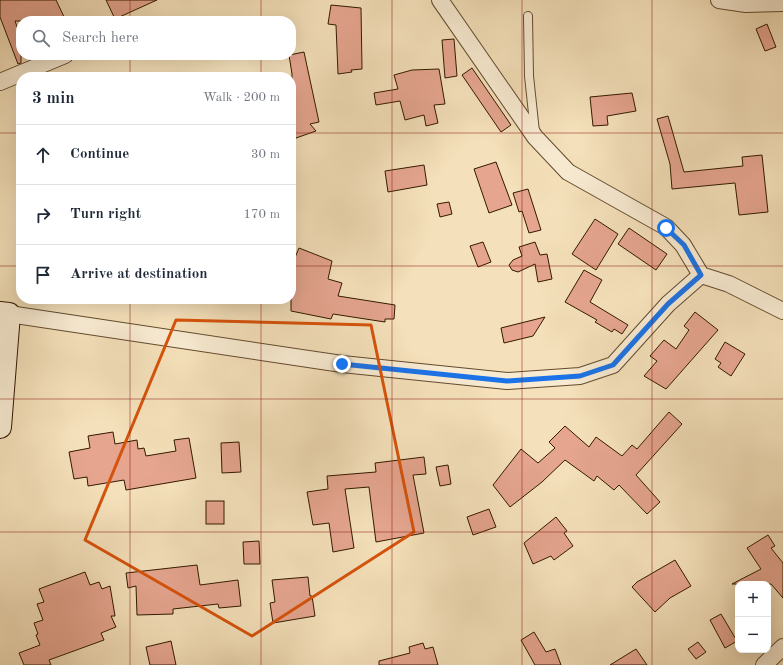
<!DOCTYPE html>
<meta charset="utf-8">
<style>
:root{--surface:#fff;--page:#f6f6f7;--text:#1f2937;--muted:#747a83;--line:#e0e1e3}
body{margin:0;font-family:"Old Standard TT",serif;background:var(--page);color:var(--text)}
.controls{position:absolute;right:12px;bottom:12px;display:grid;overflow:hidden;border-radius:8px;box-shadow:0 4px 16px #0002}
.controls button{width:36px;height:36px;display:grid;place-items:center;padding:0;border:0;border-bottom:1px solid var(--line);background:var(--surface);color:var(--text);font:20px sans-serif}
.stop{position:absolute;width:12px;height:12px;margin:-9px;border:3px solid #1a73e8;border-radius:50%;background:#fff}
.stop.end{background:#1a73e8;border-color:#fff;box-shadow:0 1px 4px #0008}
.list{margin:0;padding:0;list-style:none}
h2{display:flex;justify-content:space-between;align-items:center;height:52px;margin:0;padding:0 16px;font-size:17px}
h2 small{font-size:13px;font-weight:400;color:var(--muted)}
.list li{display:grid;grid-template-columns:26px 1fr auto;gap:12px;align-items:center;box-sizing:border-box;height:60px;padding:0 16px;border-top:1px solid var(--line)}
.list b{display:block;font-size:15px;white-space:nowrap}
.list em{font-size:13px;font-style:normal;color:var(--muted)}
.icon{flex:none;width:22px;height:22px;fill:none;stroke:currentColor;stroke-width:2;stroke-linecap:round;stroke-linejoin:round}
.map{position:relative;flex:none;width:783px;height:665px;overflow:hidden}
.search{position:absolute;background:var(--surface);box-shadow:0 4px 16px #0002;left:16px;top:16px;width:280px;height:44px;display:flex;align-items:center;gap:10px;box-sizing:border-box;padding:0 14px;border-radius:16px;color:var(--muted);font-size:15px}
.panel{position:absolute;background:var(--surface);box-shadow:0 4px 16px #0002;left:16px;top:72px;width:280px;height:232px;border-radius:16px}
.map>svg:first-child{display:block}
</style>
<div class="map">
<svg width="783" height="665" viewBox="0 0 783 665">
<rect width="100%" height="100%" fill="#f4e0ba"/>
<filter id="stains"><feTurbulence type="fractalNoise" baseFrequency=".005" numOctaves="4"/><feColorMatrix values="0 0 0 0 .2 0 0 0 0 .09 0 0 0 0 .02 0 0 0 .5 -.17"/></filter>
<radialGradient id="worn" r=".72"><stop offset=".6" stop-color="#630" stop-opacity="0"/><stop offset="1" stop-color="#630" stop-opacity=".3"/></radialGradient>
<g fill="#e5a58f" stroke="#331900">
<path d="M0,0H56L66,21H15L21,38V63L18,64L0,17Z"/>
<path d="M106,0H157L115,19Z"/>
<path d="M331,5L361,8L362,69L351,70L352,72L338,74L336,25L328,24Z"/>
<path d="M767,24L776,47L765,51L756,29Z"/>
<path d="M454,39L457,76L445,78L442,40Z"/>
<path d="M304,52L319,122L310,124L316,131L296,138L291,123L292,74L289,55Z"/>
<path d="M472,68L511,125L501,132L462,75Z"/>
<path d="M439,69L445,104L434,105L438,123L426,126L424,115L405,120L400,101L376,105L374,93L398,89L394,75L412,70Z"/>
<path d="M632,93L636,111L607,116L608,125L593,126L590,97Z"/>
<path d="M668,116L684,172L743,166L742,157L762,155L768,212L739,215L735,183L672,189L670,164L657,119Z"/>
<path d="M496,162L512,205L489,213L474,169Z"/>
<path d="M424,165L427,185L388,192L385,171Z"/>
<path d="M528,189L541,230L529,233L522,211L519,212L513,193Z"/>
<path d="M449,202L452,214L440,217L437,204Z"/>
<path d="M595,219L618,234L596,270L572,254Z"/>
<path d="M629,228L667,254L656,270L618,244Z"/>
<path d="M483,242L491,262L478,267L470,246Z"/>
<path d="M535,242L540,255L547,254L552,279L538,282L535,264L518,272L512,270L509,265L513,260L522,256L519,247Z"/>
<path d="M299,248L332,261L328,279L342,283L338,296L395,305L394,319H385V322L333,314L331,319L291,311V267Z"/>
<path d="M584,270L602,280L590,302L628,325L622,334L614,329L612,332L595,322L597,320L565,302Z"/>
<path d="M695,312L718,330L666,389L644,376L657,361L650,356L664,340L676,349L689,330L684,326Z"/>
<path d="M545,317L533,336L504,343L501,328Z"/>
<path d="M725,342L745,354L731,376L718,367L721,363L715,359Z"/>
<path d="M669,412L682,424L636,475L660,502L647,514L619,485L614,490L597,476L594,481L565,460L542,482L510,507L493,485L521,449L538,463L555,448L549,442L565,426L589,447L596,437L622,456L632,445L637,449Z"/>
<path d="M113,432L115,444L137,440L138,449L144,448L146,456L176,451L174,440L189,438L196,478L126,490L124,480L88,486L87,477L74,479L69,452L90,448L88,436Z"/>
<path d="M239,442L241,472L222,473L221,443Z"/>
<path d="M424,457L426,474L413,475L424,533L376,542L369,487L345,489L354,548L333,552L329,523L313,525L307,492L328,489L327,476L376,472L375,463Z"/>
<path d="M448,465L451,484L440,486L436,467Z"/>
<rect x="206" y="501" width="18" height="23"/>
<path d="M489,509L496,527L473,535L467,517Z"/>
<path d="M556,517L567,531L564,533L573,546L554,560L551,556L533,564L524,543Z"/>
<path d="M768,535L775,546L771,548L783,563V598L771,584H732L761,569L747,548Z"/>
<path d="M259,541L260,564H244L243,542Z"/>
<path d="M675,560L691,586L670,598L655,612L632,587L637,582Z"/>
<path d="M197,565L200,585L238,580L241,606L219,608L218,604L173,609V614L137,615L136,586L128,588L126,573Z"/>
<path d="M85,572L90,585L99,582L102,589L110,586L115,616H111L116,627L101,633L104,640L49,660L51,665H24L19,653L40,645L36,635L38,634L34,623L43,620L37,604L44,602L39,589Z"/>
<path d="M308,577L310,596H312L315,616L273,623L270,603L275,602L272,580Z"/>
<path d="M721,614L737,641L725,648L710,620Z"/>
<path d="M534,632L546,652L555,649L561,665H535L521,640Z"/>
<path d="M171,641L176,665H150L146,647Z"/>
<path d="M698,642L706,652L696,659L688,649Z"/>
<path d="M423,643L425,649L433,647L438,665H379V661L410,653L409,647Z"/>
<path d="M636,649L647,665H610Z"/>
</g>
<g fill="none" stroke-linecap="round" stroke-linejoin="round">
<defs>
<path id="lane" d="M528,16L529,76L535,132"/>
<g id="street">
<path d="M440,0L535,137L568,172L666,227L683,245L701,275L729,284L783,311"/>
<path d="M719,0L746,4L783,3"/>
<path d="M0,82L65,55"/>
<path d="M9,314L342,364L507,381L580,376L613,365L668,304L701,275"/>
<path d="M764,665L783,647"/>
</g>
<path id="secondary" d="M0,313L9,314L0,427"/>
</defs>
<use href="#lane" stroke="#634b2e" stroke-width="10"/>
<use href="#street" stroke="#634b2e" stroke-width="18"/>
<use href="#secondary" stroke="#331900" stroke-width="24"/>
<use href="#lane" stroke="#f8ebd2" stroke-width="8"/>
<use href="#street" stroke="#f8ebd2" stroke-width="16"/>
<use href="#secondary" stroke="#f8ebd2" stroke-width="22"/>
</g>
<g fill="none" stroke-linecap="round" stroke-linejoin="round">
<path stroke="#1a73e8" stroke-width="5" d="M342,364L507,381L580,376L613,365L668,304L701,275L684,245L666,228"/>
</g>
<path fill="none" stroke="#d6530b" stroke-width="3" stroke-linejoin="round" d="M176,320L371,325L414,532L252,636L85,540Z"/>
<path fill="none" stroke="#8f2418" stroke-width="1" stroke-opacity="0.55" d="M130,0V21M261,0V21M392,0V665M522,0V665M652,0V665M130,55V77M261,55V77M0,133H21M291,133H783M0,266H21M291,266H783M130,299V665M261,299V665M0,399H783M0,532H783"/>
<rect width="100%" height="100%" filter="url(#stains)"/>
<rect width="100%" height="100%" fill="url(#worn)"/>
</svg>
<div class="controls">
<button>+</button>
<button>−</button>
</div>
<div class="stop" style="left:666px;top:228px"></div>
<div class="stop end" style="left:342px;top:364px"></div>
<div class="search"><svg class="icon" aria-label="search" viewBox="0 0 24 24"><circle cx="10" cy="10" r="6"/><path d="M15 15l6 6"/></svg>Search here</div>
<section class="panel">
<h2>3 min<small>Walk · 200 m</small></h2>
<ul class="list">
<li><svg class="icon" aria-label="ahead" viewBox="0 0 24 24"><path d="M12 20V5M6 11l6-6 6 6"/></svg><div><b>Continue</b></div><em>30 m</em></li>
<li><svg class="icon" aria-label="right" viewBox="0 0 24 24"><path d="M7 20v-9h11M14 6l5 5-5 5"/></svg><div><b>Turn right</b></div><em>170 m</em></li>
<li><svg class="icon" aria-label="arrive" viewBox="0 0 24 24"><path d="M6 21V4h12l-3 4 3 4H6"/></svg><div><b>Arrive at destination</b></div></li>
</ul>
</section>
</div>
